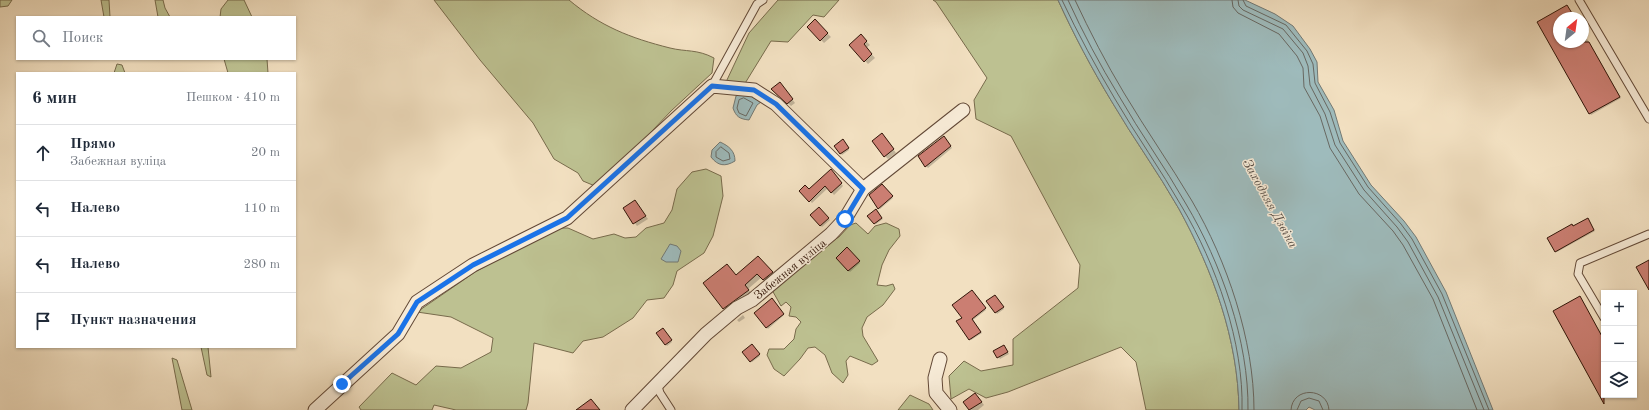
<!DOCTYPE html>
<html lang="ru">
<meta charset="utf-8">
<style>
:root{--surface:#fff;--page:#f2f2f3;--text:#1f2937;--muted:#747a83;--line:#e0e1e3}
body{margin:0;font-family:"Old Standard TT",serif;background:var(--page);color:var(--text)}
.controls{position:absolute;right:12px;bottom:12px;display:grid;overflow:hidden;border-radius:0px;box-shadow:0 1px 3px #0004}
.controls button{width:36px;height:36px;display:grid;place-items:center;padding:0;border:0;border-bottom:1px solid var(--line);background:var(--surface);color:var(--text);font:20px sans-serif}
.compass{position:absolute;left:1553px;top:12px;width:36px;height:36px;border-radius:50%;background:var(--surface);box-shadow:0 1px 3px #0004;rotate:29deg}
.stop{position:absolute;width:12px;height:12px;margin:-9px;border:3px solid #1a73e8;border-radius:50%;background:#fff}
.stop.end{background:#1a73e8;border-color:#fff;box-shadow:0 1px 4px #0008}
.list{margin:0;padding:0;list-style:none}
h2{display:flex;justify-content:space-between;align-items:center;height:52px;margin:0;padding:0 16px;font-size:17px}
h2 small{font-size:13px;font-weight:400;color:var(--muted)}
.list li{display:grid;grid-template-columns:26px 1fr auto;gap:12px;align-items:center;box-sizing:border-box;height:56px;padding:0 16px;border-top:1px solid var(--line)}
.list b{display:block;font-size:15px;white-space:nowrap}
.list p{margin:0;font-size:13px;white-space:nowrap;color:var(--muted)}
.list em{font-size:13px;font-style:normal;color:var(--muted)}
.icon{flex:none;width:22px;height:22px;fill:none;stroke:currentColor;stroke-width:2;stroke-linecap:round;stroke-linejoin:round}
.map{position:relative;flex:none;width:1649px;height:410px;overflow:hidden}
.search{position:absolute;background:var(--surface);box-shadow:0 1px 3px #0004;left:16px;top:16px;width:280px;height:44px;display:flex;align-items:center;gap:10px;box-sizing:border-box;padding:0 14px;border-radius:0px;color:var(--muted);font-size:15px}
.panel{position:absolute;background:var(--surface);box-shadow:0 1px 3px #0004;left:16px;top:72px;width:280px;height:276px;border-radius:0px}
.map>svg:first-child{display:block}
</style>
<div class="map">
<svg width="1649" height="410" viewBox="0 0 1649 410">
<rect width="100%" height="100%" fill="#f2e0c1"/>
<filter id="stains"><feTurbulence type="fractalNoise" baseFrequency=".005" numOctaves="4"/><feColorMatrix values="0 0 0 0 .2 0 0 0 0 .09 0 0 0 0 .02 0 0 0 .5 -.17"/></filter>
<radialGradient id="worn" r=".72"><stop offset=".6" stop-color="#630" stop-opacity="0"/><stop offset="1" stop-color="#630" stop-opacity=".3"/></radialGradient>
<g fill="#bdc191" stroke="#786b4c">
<path d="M0,0H12L8,6L0,7Z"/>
<path d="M101,0H109L110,17H104Z"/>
<path d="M155,0H163L165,8L170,17H158Z"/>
<path d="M228,0H244L252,17H220L221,9Z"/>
<path d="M434,0H569C600,26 630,38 670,48C686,52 697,49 714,58L712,73L671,111L618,167L595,186L583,181L578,173L554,159L533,123L480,60Z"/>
<path d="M778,0H839L824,17L813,15L788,42L771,41L744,85L726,82L749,33Z"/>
<path d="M933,0H1058C1074,35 1092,69 1112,102C1133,138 1158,172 1179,209C1213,271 1238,339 1239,410H1146L1136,362L1121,347L1008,392L986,398L969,389L951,399L949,376L964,361L981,371L1013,365V339L1078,288L1080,265L1011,136L976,119L974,100L987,78L936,2Z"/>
<path d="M224,59H267L268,73H228Z"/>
<path d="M117,64L122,65L125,73H114Z"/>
<path d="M706,169L721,176L723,196L713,236L704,253L677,271L673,285L664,298L647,300L633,318L603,337L583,341L573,353L534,343L528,403L526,410H456L434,405L432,410H361L359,407L392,373L416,385L436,366L461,368L491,352L493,338L451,317L417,312L475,272L554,228H568L593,239L614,234L625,238L636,237L646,228L664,223L672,210L677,189L692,172Z"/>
<path d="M856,223L868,234L875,226L886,223L899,229L900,236L889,250L882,265L877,285L886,286L893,284L895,289L883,305L867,317L862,328L863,336L878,361L872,365L850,356L846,361L848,375L843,383L832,373L825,355L815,347L808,348L800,359L784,376L774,369L767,355L769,349H784L794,339L796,329L801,322L796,317L789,316L791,307L786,302L781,306L772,290L817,250L839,237L850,225Z"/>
<path d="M201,347H208L211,377L207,375Z"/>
<path d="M172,358L177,360L192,410H182Z"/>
<path d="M910,395L929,404L933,410H898Z"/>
</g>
<g fill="#9ebbbc" stroke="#737974">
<path d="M1058,0H1245L1275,14L1293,26L1310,49L1317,62L1318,82L1334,110L1343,141L1371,185L1404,221L1416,237L1446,292L1493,410H1315L1309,407L1306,410H1239C1238,339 1213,271 1179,209C1158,172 1133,138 1112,102C1092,69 1074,35 1058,0Z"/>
<path d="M745,93L761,102L757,105L749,120C740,119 736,117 733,108L736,96Z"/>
<path d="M720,142C729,146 735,151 735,161C725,167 718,166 711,157L712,150Z"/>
<path d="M670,244L677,246L681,251L678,262H666L661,259Z"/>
</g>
<g fill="#0003">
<path d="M1567,6L1575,18H1559V42H1583V32L1621,98L1591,115L1538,22Z"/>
<path d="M815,21L831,37L824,43L808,27Z"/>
<path d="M860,35L870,45L866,48L875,58L868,64L850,45Z"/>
<path d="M783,87L795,103L791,106L773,89Z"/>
<path d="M885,138L896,153L888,159L885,156Z"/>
<path d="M946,139L952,148L928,168L926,166Z"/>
<path d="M844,142L849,150L842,155L835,146Z"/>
<path d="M831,170L843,186L834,195L828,188L812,203L801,191L809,190Z"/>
<path d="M882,185L893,198L880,209L879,208Z"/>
<path d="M635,202L648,219L637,226L624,209Z"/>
<path d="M819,209L830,220L822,227L811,216Z"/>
<path d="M876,210L883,219L876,224L869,216Z"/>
<path d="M1589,220L1595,231L1557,252L1555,251L1572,225L1574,227Z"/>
<path d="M847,249L860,263L850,272L837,258Z"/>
<path d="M762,261L776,277L768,284L762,277L748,289L752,294L728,312L704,283L727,265L737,276Z"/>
<path d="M971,292L986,310L973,320L982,333L971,340L963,318Z"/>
<path d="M996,297L1004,309L997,314L996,312Z"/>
<path d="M1580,297L1604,339L1605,395L1602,397Z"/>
<path d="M772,300L784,315L768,329L755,313Z"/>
<path d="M743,315L745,318L739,322L737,320Z"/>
<path d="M664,330L672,342L667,346L657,334Z"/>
<path d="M753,346L760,356L752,362L743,352Z"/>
<path d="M1004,346L1009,354L1000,359L995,351Z"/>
<path d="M978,397L984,405L978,410H970L964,403Z"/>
</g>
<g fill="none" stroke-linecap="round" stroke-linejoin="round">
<g stroke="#686862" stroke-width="1">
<path d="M1062,0C1078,34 1096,67 1115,99C1136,135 1161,170 1182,207C1216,264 1244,343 1242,410"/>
<path d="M1068,0C1083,33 1100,65 1119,96C1140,133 1165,167 1186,204C1221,263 1249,341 1248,410"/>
<path d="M1075,0C1090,32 1106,63 1124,93C1146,130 1170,164 1192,201C1227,261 1254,340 1254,410"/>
<path d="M1232,0L1233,7L1238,13L1279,34L1297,56L1303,68L1304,87L1320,116L1330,148L1359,194L1393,231L1403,245L1433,299L1477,410"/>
<path d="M1238,0L1239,6L1243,10L1283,29L1303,53L1308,66L1310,85L1325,114L1335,145L1364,190L1397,227L1408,242L1438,297L1484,410"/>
<path d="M1243,0L1246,6L1286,25L1307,51L1313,64L1315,83L1330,112L1340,143L1368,187L1401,224L1412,239L1442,294L1489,410"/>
<path d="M744,98L753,103L746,116L739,113L737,108L739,100Z"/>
<path d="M721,147L729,153L730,159L723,161L716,157V152Z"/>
<path d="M1291,410C1292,386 1328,387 1329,410"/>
<path d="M1297,410L1301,401L1309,398L1319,401L1323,410"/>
</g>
</g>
<g fill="#cb7e72" stroke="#321508">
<path d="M1567,5L1575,18H1559V42H1589L1620,97L1589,114L1537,22Z"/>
<path d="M815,19L828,33L820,41L807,27Z"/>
<path d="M861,34L867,41L864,44L872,54L864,62L849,45Z"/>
<path d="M780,82L793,99L787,104L771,89Z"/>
<path d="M882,133L894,149L884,157L872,141Z"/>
<path d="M944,136L951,146L925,167L918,156Z"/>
<path d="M843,139L849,148L840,154L834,146Z"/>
<path d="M831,169L842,183L831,193L825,186L809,202L799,191L805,185L809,189Z"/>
<path d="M882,184L893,196L878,209L869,195Z"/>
<path d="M635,200L646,216L633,224L623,208Z"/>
<path d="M819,207L829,218L820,226L810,215Z"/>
<path d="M876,209L882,218L874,224L867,216Z"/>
<path d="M1588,218L1594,230L1555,252L1547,238L1572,224L1573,226Z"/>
<path d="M847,247L860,261L848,271L836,258Z"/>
<path d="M758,256L773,272L763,280L757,274L745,285L749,290L723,309L703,283L727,264L736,275Z"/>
<path d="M1649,260V290L1636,267Z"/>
<path d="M972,290L986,308L972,319L981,332L969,340L956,321L962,318L952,305Z"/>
<path d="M995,295L1004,307L995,313L986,301Z"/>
<path d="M1580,296L1604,340V404L1553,311Z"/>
<path d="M772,298L784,314L766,328L754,313Z"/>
<path d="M663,328L672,340L665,345L656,333Z"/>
<path d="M752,344L760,354L750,362L742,352Z"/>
<path d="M1004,345L1008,352L997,358L993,351Z"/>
<path d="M975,393L982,402L969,410L963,402Z"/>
<path d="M591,399L600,410H576Z"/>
</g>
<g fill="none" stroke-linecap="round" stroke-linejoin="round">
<defs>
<g id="lane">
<path d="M1579,0L1649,119"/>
<path d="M712,86L757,4L763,0"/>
<path d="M1604,318L1578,274L1580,263L1649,234"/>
<path d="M657,383L660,393L671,410"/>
</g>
<g id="street">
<path d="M940,359L935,378L936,393L950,410"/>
<path d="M315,410L398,334L417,302L473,265L567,218L712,86L754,90L776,104L863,189"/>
<path d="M632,410L706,334L737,308L752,300L831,234L845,219L863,189L963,110"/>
</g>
</defs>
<use href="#lane" stroke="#624836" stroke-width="9"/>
<use href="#street" stroke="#624836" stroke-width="15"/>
<use href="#lane" stroke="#f7ebd7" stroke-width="7"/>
<use href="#street" stroke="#f7ebd7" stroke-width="13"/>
</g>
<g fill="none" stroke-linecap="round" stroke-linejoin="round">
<path stroke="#1a73e8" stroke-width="5" d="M342,384L398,334L417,302L473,265L567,218L712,86L754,90L776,104L863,189L845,219"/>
</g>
<g text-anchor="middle" stroke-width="3" stroke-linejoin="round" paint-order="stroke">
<g font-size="12" fill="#321508" stroke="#f7ebd7">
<text transform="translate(790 269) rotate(-39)" y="4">Забежная вуліца</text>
</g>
<g font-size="13" font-style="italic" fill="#584f47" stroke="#f7ebd7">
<text transform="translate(1271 203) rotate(61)" y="5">Заходняя Дзвіна</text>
</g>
</g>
<rect width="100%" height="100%" filter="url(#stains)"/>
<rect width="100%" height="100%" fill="url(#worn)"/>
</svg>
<div class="controls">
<button>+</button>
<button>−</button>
<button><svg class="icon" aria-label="layers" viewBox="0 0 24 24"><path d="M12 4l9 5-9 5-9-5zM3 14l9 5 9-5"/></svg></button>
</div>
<svg class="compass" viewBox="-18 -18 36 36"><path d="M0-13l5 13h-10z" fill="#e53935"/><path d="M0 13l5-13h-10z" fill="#747a83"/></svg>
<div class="stop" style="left:845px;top:219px"></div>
<div class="stop end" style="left:342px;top:384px"></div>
<div class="search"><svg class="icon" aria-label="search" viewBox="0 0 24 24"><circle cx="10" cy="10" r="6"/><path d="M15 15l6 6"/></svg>Поиск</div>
<section class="panel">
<h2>6 мин<small>Пешком · 410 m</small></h2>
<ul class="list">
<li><svg class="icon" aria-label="ahead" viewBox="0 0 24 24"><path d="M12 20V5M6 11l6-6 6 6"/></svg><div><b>Прямо</b><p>Забежная вуліца</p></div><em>20 m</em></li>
<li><svg class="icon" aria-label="left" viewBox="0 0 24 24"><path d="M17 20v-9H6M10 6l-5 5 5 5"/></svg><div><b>Налево</b></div><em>110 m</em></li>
<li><svg class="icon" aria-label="left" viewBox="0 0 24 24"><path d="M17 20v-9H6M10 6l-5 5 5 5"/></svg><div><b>Налево</b></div><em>280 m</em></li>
<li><svg class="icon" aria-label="arrive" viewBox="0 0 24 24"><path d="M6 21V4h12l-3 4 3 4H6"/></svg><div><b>Пункт назначения</b></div></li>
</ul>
</section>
</div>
